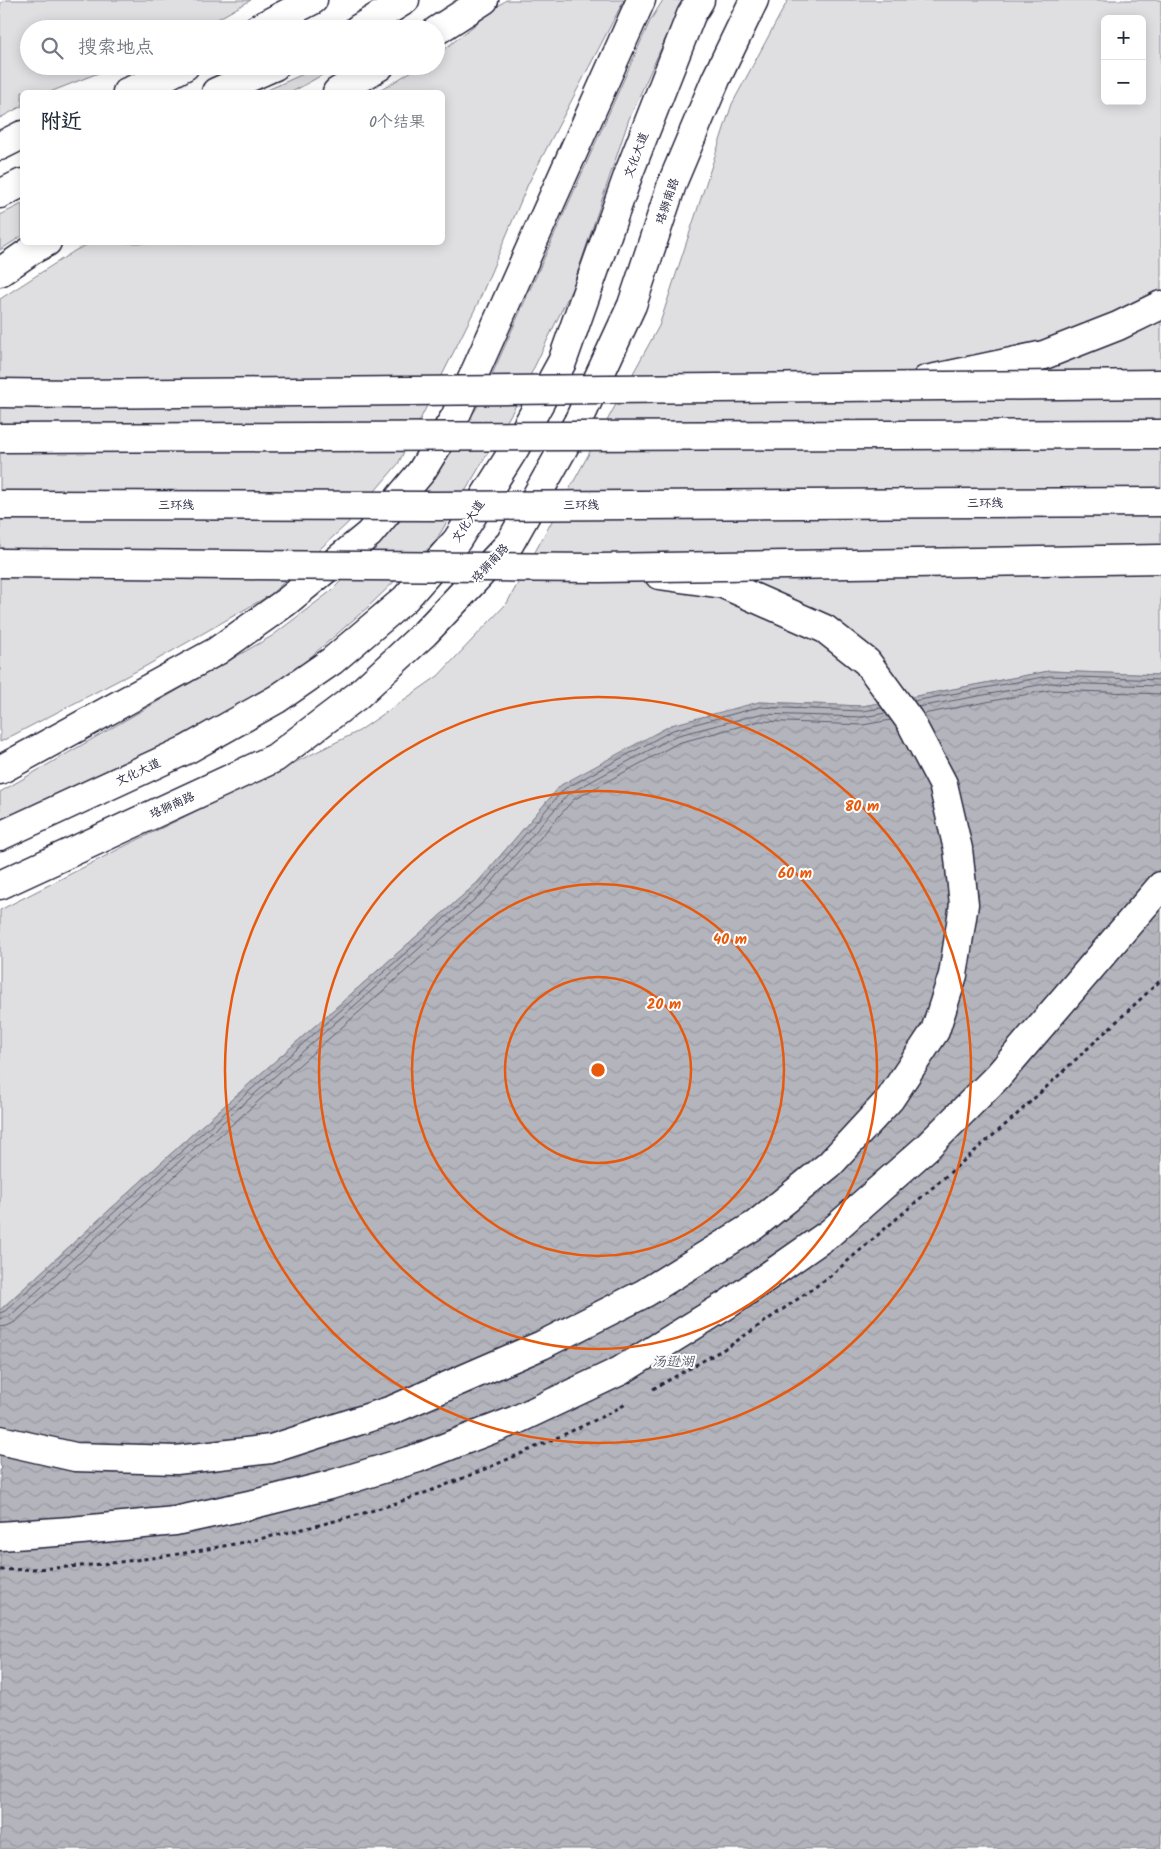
<!DOCTYPE html>
<html lang="zh">
<meta charset="utf-8">
<style>
:root{--surface:#fff;--page:#f6f6f7;--text:#1f2937;--muted:#747a83;--line:#e0e1e3}
body{margin:0;font-family:Kalam,"LXGW WenKai TC",sans-serif;background:var(--page);color:var(--text)}
.controls{position:absolute;right:15px;top:15px;display:grid;overflow:hidden;border-radius:8px;box-shadow:0 2px 12px #0003}
.controls button{width:45px;height:45px;display:grid;place-items:center;padding:0;border:0;border-bottom:1px solid var(--line);background:var(--surface);color:var(--text);font:25px sans-serif}
.list{margin:0;padding:0;list-style:none}
h2{display:flex;justify-content:space-between;align-items:center;height:65px;margin:0;padding:0 20px;font-size:21px}
h2 small{font-size:16px;font-weight:400;color:var(--muted)}
.icon{flex:none;width:28px;height:28px;fill:none;stroke:currentColor;stroke-width:2;stroke-linecap:round;stroke-linejoin:round}
.map{position:relative;flex:none;width:1161px;height:1849px;overflow:hidden}
.search{position:absolute;background:var(--surface);box-shadow:0 2px 12px #0003;left:20px;top:20px;width:425px;height:55px;display:flex;align-items:center;gap:12px;box-sizing:border-box;padding:0 18px;border-radius:28px;color:var(--muted);font-size:19px}
.panel{position:absolute;background:var(--surface);box-shadow:0 2px 12px #0003;left:20px;top:90px;width:425px;height:155px;border-radius:8px}
.map>svg:first-child{display:block}
</style>
<div class="map">
<svg width="1161" height="1849" viewBox="0 0 1161 1849">
<defs>
<pattern id="water-waves" width="16" height="10" patternUnits="userSpaceOnUse" patternTransform="scale(1.25)"><rect width="16" height="10" fill="#b4b4bc"/><path d="M0 5q4-4 8 0t8 0" fill="none" stroke="#9a9aa2"/></pattern>
</defs>
<rect width="100%" height="100%" fill="#fff"/>
<filter id="ink" filterUnits="userSpaceOnUse"><feTurbulence type="fractalNoise" baseFrequency=".02" numOctaves="2"/><feDisplacementMap in="SourceGraphic" scale="10" xChannelSelector="R" yChannelSelector="G"/><feConvolveMatrix kernelMatrix="1 2 1 2 8 2 1 2 1" color-interpolation-filters="sRGB"/></filter>
<g filter="url(#ink)">
<g fill="#dfdfe2" stroke="#80808e" fill-rule="evenodd">
<path d="M5,0H251L200,29H29V66H116L50,92H22V106L0,118V4Z"/>
<path d="M506,0H624L528,184L478,303L398,464L347,524L270,595L146,666L0,742V299L76,250L91,243L442,242V92H378L420,66H436V56Z"/>
<path d="M663,0H683L629,119L572,289L514,409L435,542L368,607L284,680L123,767L0,822V792L272,636L331,591L404,517L478,406L650,21Z"/>
<path d="M788,0H1161V675L1049,671L863,706L759,702L561,785L477,883L197,1130L0,1310V910L127,845L359,731L438,676L507,603L659,326L732,104ZM1105,19H1142V101H1105Z"/>
<path d="M321,66H338L292,92H263Z"/>
<path d="M22,204V236L0,250V215Z"/>
</g>
<path fill="url(#water-waves)" stroke="#7a7a88" d="M1049,671L1161,675V1849H0V1470L2,1469L0,1464V1310L197,1130L477,883L561,785L671,725L759,702L863,706Z"/>
<g fill="none" stroke-linecap="round" stroke-linejoin="round">
<g stroke="#5c5c6f" stroke-width="1">
<path d="M914,701L1049,676L1161,680"/>
<path d="M918,707L1050,683L1161,686"/>
<path d="M923,714L1050,690L1161,694"/>
<path d="M0,1313L5,1311L201,1134L480,887L564,789L673,730L759,707L863,711L882,708"/>
<path d="M0,1319L10,1316L205,1138L484,891L568,794L675,736L760,714L863,717L886,713"/>
<path d="M0,1327L7,1326L15,1322L210,1144L489,897L573,800L678,743L760,721L863,725L891,720"/>
</g>
<defs>
<g id="primary">
<path d="M358,29L405,0"/>
<path d="M436,31L484,0"/>
<path d="M216,92L275,66"/>
<path d="M337,92L380,66"/>
<path d="M0,194L22,183"/>
<path d="M0,272L32,250L47,242"/>
<path d="M0,770L217,651L286,602L369,534L421,472L455,417L641,0"/>
<path d="M0,836L188,749L277,699L332,661L405,599L457,540L515,448L562,362L630,170L691,15L700,0"/>
</g>
<g id="trunk">
<path d="M257,29L313,0"/>
<path d="M127,92L164,77L185,66"/>
<path d="M0,146L22,135"/>
<path d="M926,380L1044,355L1118,326L1161,305"/>
<path d="M0,885L275,758L357,696L425,633L510,543L578,422L632,305L673,181L716,79L754,0"/>
<path d="M0,1440L75,1457L176,1460L271,1449L392,1410L542,1345L645,1293L755,1225L830,1164L890,1099L935,1031L953,975L964,904L958,849L943,784L910,721L867,662L825,629L723,584L659,575"/>
<path d="M0,1536L71,1531L175,1521L254,1504L330,1485L418,1458L516,1420L620,1371L728,1304L830,1233L926,1148L997,1077L1161,886"/>
</g>
</defs>
<use href="#primary" stroke="#22223b" stroke-width="31"/>
<use href="#trunk" stroke="#22223b" stroke-width="31"/>
<g stroke="#22223b" stroke-width="3" stroke-dasharray="4 4" stroke-linecap="butt">
<path d="M653,1389L731,1345L828,1278L1012,1119L1161,980"/>
<path d="M0,1570C123,1568 246,1546 364,1513C420,1497 474,1474 527,1451C560,1436 594,1422 626,1404"/>
</g>
<use href="#primary" stroke="#fff" stroke-width="28"/>
<use href="#trunk" stroke="#fff" stroke-width="28"/>
<defs>
<g id="trunk-bridge">
<path d="M0,393L74,394L1161,384"/>
<path d="M0,438L1161,434"/>
<path d="M0,505L434,506L1161,502"/>
<path d="M0,563L600,568L1161,559"/>
</g>
</defs>
<use href="#trunk-bridge" stroke="#22223b" stroke-width="31" stroke-linecap="butt"/>
<use href="#trunk-bridge" stroke="#fff" stroke-width="28"/>
</g>
</g>
<g fill="none" stroke="#e8590c" stroke-width="2.5">
<circle cx="598" cy="1070" r="93"/>
<circle cx="598" cy="1070" r="186"/>
<circle cx="598" cy="1070" r="279"/>
<circle cx="598" cy="1070" r="373"/>
</g>
<g text-anchor="middle" stroke-width="4" stroke-linejoin="round" paint-order="stroke">
<g font-size="12" fill="#22223b" stroke="#fff">
<text transform="translate(636 155) rotate(-69)" y="4">文化大道</text>
<text transform="translate(667 201) rotate(-71)" y="4">珞狮南路</text>
<text x="985" y="507">三环线</text>
<text x="176" y="509">三环线</text>
<text x="581" y="509">三环线</text>
<text transform="translate(468 521) rotate(-56)" y="4">文化大道</text>
<text transform="translate(490 563) rotate(-47)" y="4">珞狮南路</text>
<text transform="translate(138 772) rotate(-25)" y="4">文化大道</text>
<text transform="translate(172 805) rotate(-24)" y="4">珞狮南路</text>
</g>
<g font-size="14" font-style="italic" fill="#5c5c6f" stroke="#fff">
<text x="673" y="1366">汤逊湖</text>
</g>
</g>
<circle cx="598" cy="1070" r="8" fill="#e8590c" stroke="#fff" stroke-width="2.5"/>
<g font-size="15" text-anchor="middle" font-weight="bold" fill="#e8590c" stroke="#fff" stroke-width="4" stroke-linejoin="round" paint-order="stroke">
<text x="862" y="811">80 m</text>
<text x="795" y="878">60 m</text>
<text x="730" y="944">40 m</text>
<text x="664" y="1009">20 m</text>
</g>
</svg>
<div class="controls">
<button>+</button>
<button>−</button>
</div>
<div class="search"><svg class="icon" aria-label="search" viewBox="0 0 24 24"><circle cx="10" cy="10" r="6"/><path d="M15 15l6 6"/></svg>搜索地点</div>
<section class="panel">
<h2>附近<small>0个结果</small></h2>
<ul class="list">
</ul>
</section>
</div>
